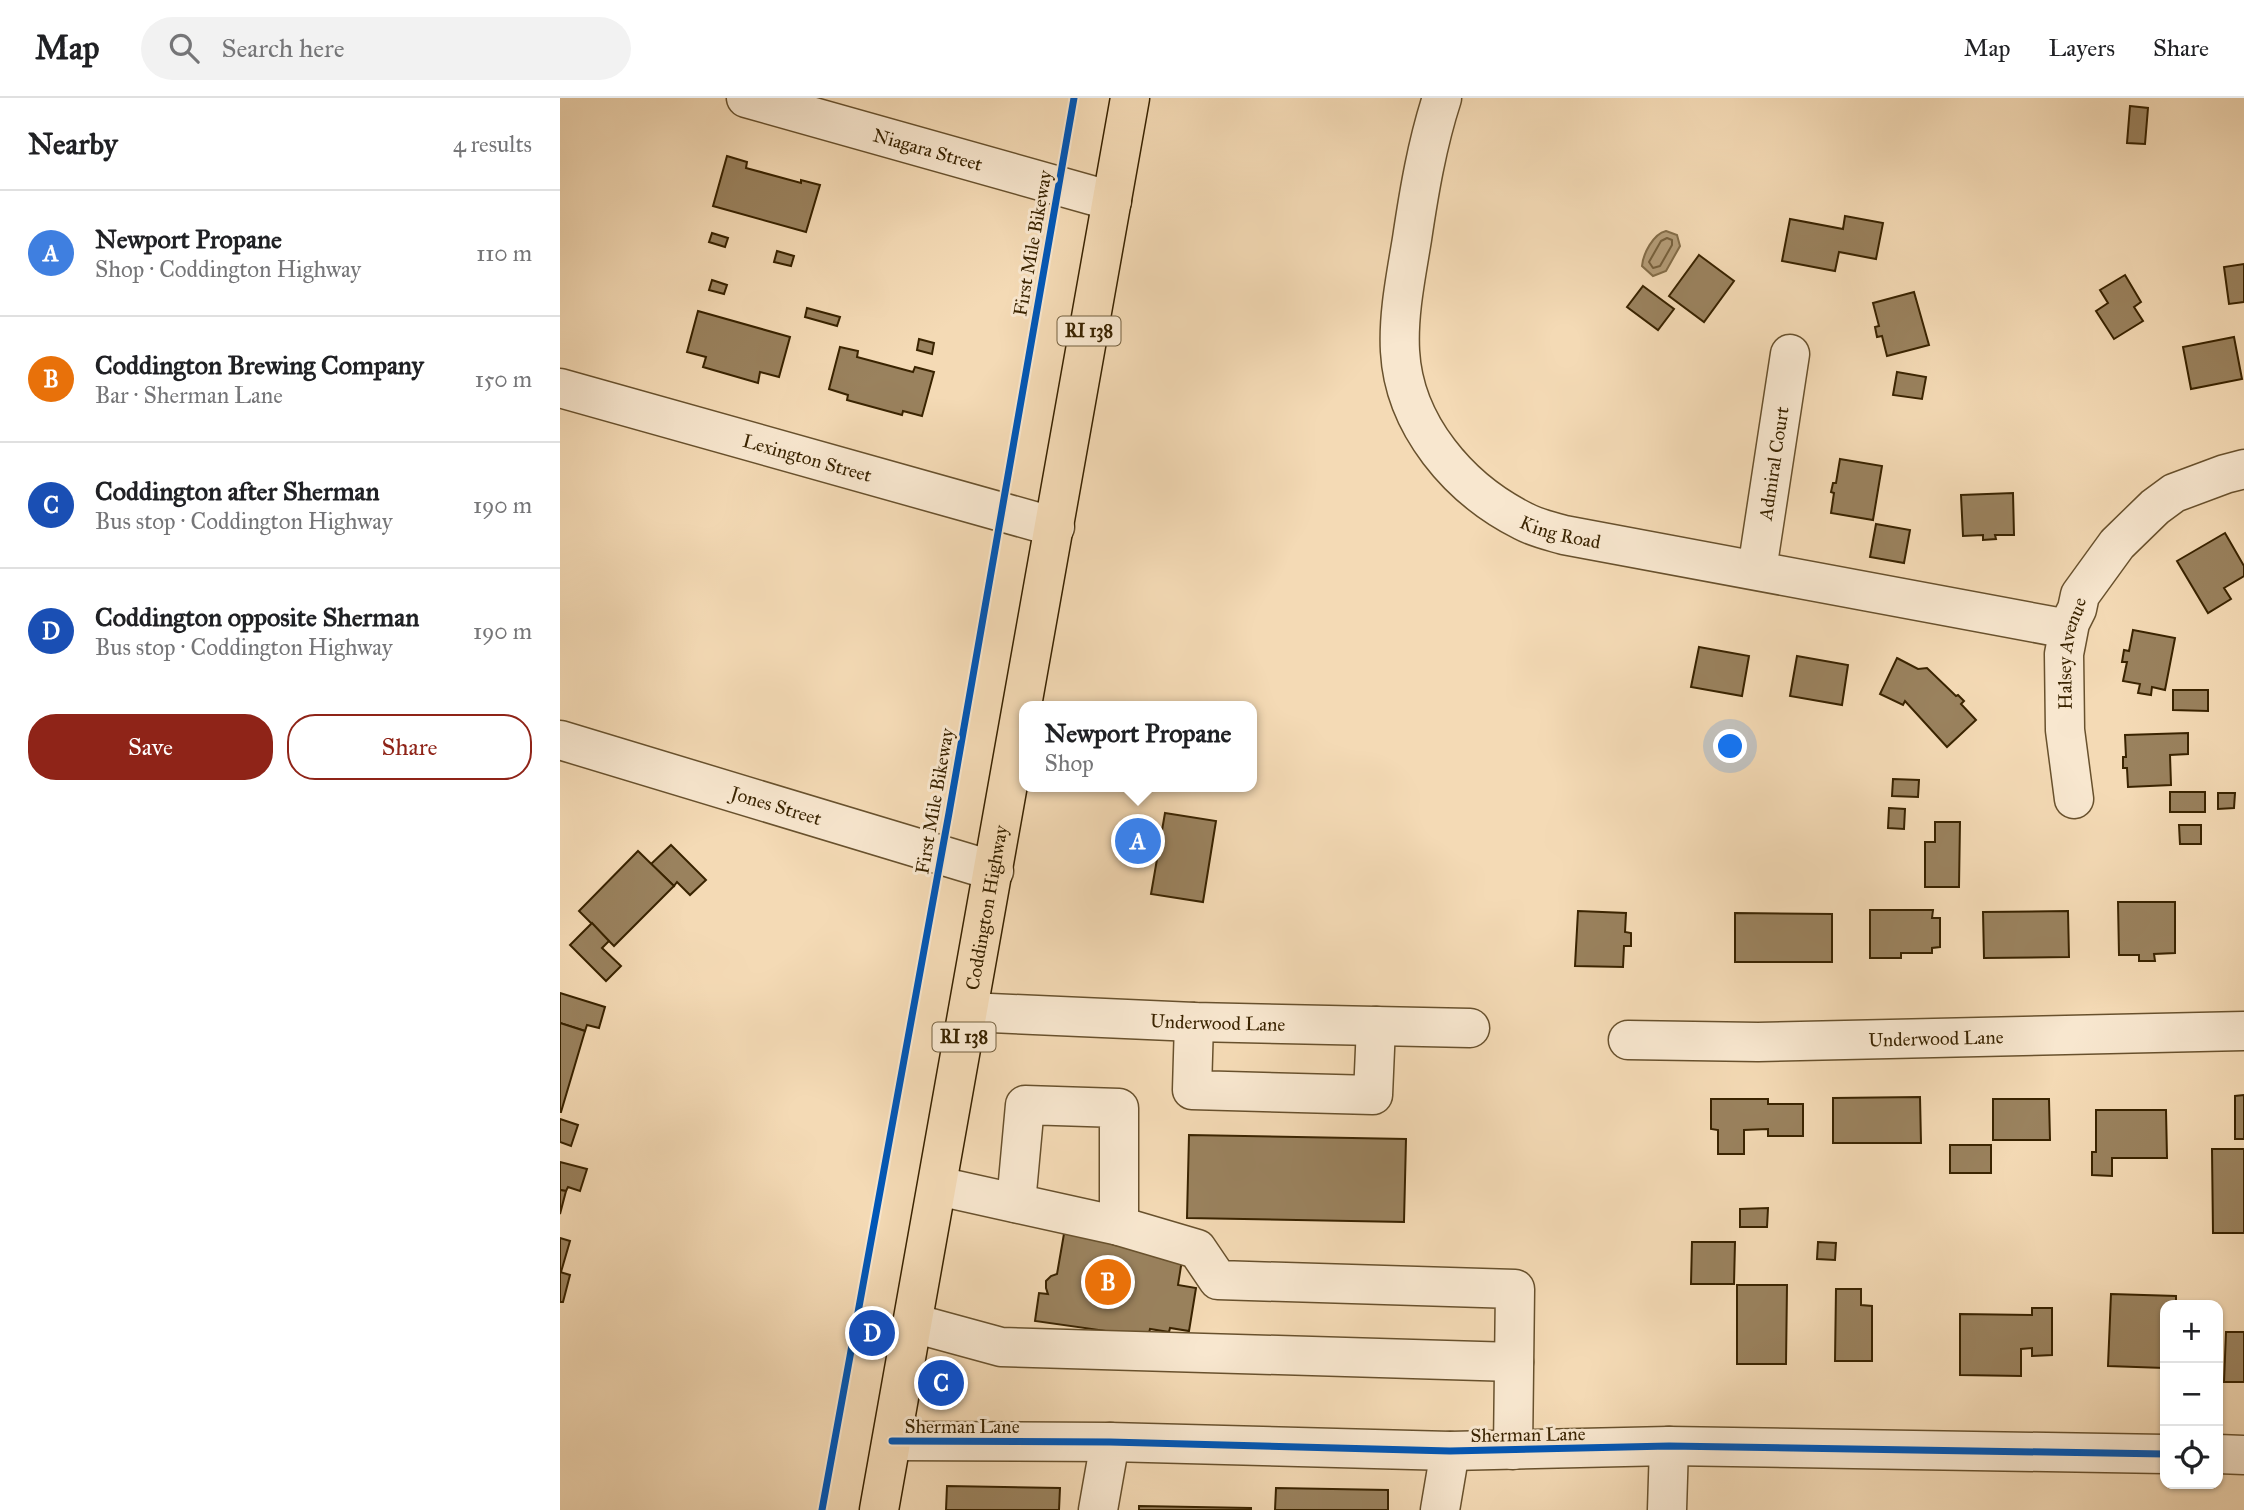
<!DOCTYPE html>
<meta charset="utf-8">
<style>
:root{--surface:#fff;--page:#f2f2f2;--text:#202124;--muted:#757577;--line:#e0e0e0;--accent:#8f2418}
body{margin:0;font-family:"IM FELL Great Primer",serif;background:var(--page);color:var(--text)}
.controls{position:absolute;right:21px;bottom:21px;display:grid;overflow:hidden;border-radius:14px;box-shadow:0 2px 5px #0004}
.controls button{width:63px;height:63px;display:grid;place-items:center;padding:0;border:0;border-bottom:2px solid var(--line);background:var(--surface);color:var(--text);font:35px sans-serif}
.you{position:absolute;left:1171px;top:649px;width:24px;height:24px;margin:-18px;border:5px solid #fff;border-radius:50%;background:#1a73e8;box-shadow:0 0 0 10px #1a73e833}
.badge{display:grid;place-items:center;width:46px;height:46px;border-radius:50%;background:var(--accent);color:#fff;font-size:23px;font-weight:700}
.pin{position:absolute;translate:-50% -50%;border:4px solid #fff;box-shadow:0 2px 7px #0006}
.popup{position:absolute;left:459px;top:603px;width:238px;height:91px;box-sizing:border-box;display:grid;place-content:center;border-radius:14px;background:var(--surface);filter:drop-shadow(0 2px 5px #0005);font-size:23px;white-space:nowrap;color:var(--muted)}
.popup b{font-size:26px;color:var(--text)}
.popup::after{content:'';position:absolute;left:50%;top:100%;margin-left:-14px;border:14px solid transparent;border-top-color:var(--surface)}
.list{margin:0;padding:0;list-style:none}
h2{display:flex;justify-content:space-between;align-items:center;height:91px;margin:0;padding:0 28px;font-size:30px}
h2 small{font-size:23px;font-weight:400;color:var(--muted)}
.list li{display:grid;grid-template-columns:46px 1fr auto;gap:21px;align-items:center;box-sizing:border-box;height:126px;padding:0 28px;border-top:2px solid var(--line)}
.list b{display:block;font-size:26px;white-space:nowrap}
.list p{margin:0;font-size:23px;white-space:nowrap;color:var(--muted)}
.list em{font-size:23px;font-style:normal;color:var(--muted)}
.actions{display:flex;gap:14px;padding:21px 28px}
.actions a{flex:1;padding:16px 0;border:2px solid var(--accent);border-radius:28px;text-align:center;font-size:24px;color:var(--accent)}
.actions .main{background:var(--accent);color:#fff}
.icon{flex:none;width:38px;height:38px;fill:none;stroke:currentColor;stroke-width:2;stroke-linecap:round;stroke-linejoin:round}
.map{position:relative;flex:none;width:1684px;height:1412px;overflow:hidden}
header{display:flex;align-items:center;gap:42px;box-sizing:border-box;height:98px;padding:0 35px;background:var(--surface);border-bottom:2px solid var(--line)}
header strong{font-size:33px}
nav{display:flex;gap:38px;margin-inline-start:auto;font-size:24px}
.search{width:490px;height:63px;background:var(--page);display:flex;align-items:center;gap:18px;box-sizing:border-box;padding:0 24px;border-radius:38px;color:var(--muted);font-size:26px}
main{display:flex}
aside{flex:1;background:var(--surface)}
.map>svg:first-child{display:block}
</style>
<header>
<strong>Map</strong>
<div class="search"><svg class="icon" aria-label="search" viewBox="0 0 24 24"><circle cx="10" cy="10" r="6"/><path d="M15 15l6 6"/></svg>Search here</div>
<nav><a>Map</a><a>Layers</a><a>Share</a></nav>
</header>
<main>
<aside>
<h2>Nearby<small>4 results</small></h2>
<ul class="list">
<li><span class="badge" style="background:#3f7fe0">A</span><div><b>Newport Propane</b><p>Shop · Coddington Highway</p></div><em>110 m</em></li>
<li><span class="badge" style="background:#e8710a">B</span><div><b>Coddington Brewing Company</b><p>Bar · Sherman Lane</p></div><em>150 m</em></li>
<li><span class="badge" style="background:#1a4fb4">C</span><div><b>Coddington after Sherman</b><p>Bus stop · Coddington Highway</p></div><em>190 m</em></li>
<li><span class="badge" style="background:#1a4fb4">D</span><div><b>Coddington opposite Sherman</b><p>Bus stop · Coddington Highway</p></div><em>190 m</em></li>
</ul>
<div class="actions"><a class="main">Save</a><a>Share</a></div>
</aside>
<div class="map">
<svg width="1684" height="1412" viewBox="0 0 1684 1412">
<rect width="100%" height="100%" fill="#f4dab5"/>
<filter id="stains"><feTurbulence type="fractalNoise" baseFrequency=".00286" numOctaves="4"/><feColorMatrix values="0 0 0 0 .2 0 0 0 0 .09 0 0 0 0 .02 0 0 0 .5 -.17"/></filter>
<radialGradient id="worn" r=".72"><stop offset=".6" stop-color="#630" stop-opacity="0"/><stop offset="1" stop-color="#630" stop-opacity=".3"/></radialGradient>
<path fill="#b49c77" stroke="#836c47" stroke-width="2" d="M1106,133L1117,137L1120,148L1106,173L1093,178L1082,168C1083,156 1093,136 1106,133Z"/>
<g fill="none" stroke-linecap="round" stroke-linejoin="round">
<path stroke="#76603c" stroke-width="2" d="M1107,140L1112,142V147L1100,168L1093,170L1089,164L1101,143Z"/>
</g>
<g fill="#9a825e" stroke="#392300" stroke-width="2">
<path d="M1570,8L1588,10L1585,46L1567,45Z"/>
<path d="M167,58L187,64L186,70L241,85V82L260,87L246,134L153,108Z"/>
<path d="M1285,118L1323,125L1316,161L1279,154L1275,173L1222,163L1230,121L1283,131Z"/>
<path d="M152,135L168,140L165,149L149,144Z"/>
<path d="M217,153L234,158L231,168L214,164Z"/>
<path d="M1139,157L1174,183L1144,224L1109,198Z"/>
<path d="M1684,166V204L1669,206L1664,169Z"/>
<path d="M1565,177L1581,204L1574,209L1583,223L1554,241L1536,213L1548,205L1540,192Z"/>
<path d="M152,182L167,187L164,196L149,192Z"/>
<path d="M1083,188L1114,211L1098,232L1067,209Z"/>
<path d="M1354,194L1369,247L1327,258L1322,238L1317,239L1315,229L1319,228L1313,205Z"/>
<path d="M247,210L280,219L277,228L245,219Z"/>
<path d="M138,213L230,239L219,279L200,274L198,285L143,269L146,259L127,254Z"/>
<path d="M1674,239L1682,281L1631,291L1623,249Z"/>
<path d="M359,241L374,245L372,256L357,252Z"/>
<path d="M280,249L298,253L297,259L353,274L355,269L374,274L362,318L343,313L342,317L287,302L288,297L269,291Z"/>
<path d="M1337,274L1366,279L1362,301L1333,297Z"/>
<path d="M1280,361L1322,368L1313,422L1271,415L1274,395L1271,394L1273,385H1276Z"/>
<path d="M1453,395L1454,437H1435L1436,441L1423,442V437L1403,438L1401,397Z"/>
<path d="M1316,426L1350,432L1344,465L1310,459Z"/>
<path d="M1665,435L1684,468V478L1664,490L1671,501L1648,515L1617,463Z"/>
<path d="M1573,532L1615,540L1605,592L1592,589L1591,597L1578,595L1580,586L1563,583L1567,564H1562L1564,552L1569,553Z"/>
<path d="M1139,549L1189,558L1182,598L1131,589Z"/>
<path d="M1237,558L1288,567L1282,607L1230,598Z"/>
<path d="M1337,560L1358,571L1367,570L1396,598L1398,597L1404,603L1401,606L1416,622L1387,649L1345,603L1343,607L1320,596Z"/>
<path d="M1613,592H1648V613L1613,612Z"/>
<path d="M1628,635V656L1610,657L1611,687L1568,689L1567,670H1563V659H1566L1565,637Z"/>
<path d="M1333,681L1359,682L1358,699L1332,698Z"/>
<rect x="1610" y="694" width="35" height="20"/>
<path d="M1658,695H1675L1674,710L1658,711Z"/>
<path d="M1329,710L1345,711L1344,731L1328,730Z"/>
<path d="M605,715L656,723L643,804L591,796Z"/>
<path d="M1375,724H1400L1399,789H1365V744H1375Z"/>
<path d="M1619,727H1641V746H1620Z"/>
<path d="M111,747L146,782L130,797L117,784L114,788L91,766Z"/>
<path d="M78,753L114,788L54,848L19,813Z"/>
<path d="M1558,804H1615V855L1594,856L1595,863H1579V857H1559Z"/>
<path d="M1310,812H1373L1372,820H1380V849L1372,850V855H1341V860H1310Z"/>
<path d="M1018,813L1066,815L1065,834L1071,835V848H1064L1063,869L1015,868Z"/>
<path d="M1508,813L1509,859L1424,860L1423,814Z"/>
<path d="M1175,815L1272,816V864H1175Z"/>
<path d="M32,825L49,843L42,850L61,868L46,883L10,847Z"/>
<path d="M0,895L45,909L39,930L27,927L25,933L0,925Z"/>
<path d="M0,925L25,933L1,1014H0Z"/>
<path d="M1684,997V1041H1675V998Z"/>
<path d="M1360,999L1361,1045H1273V1000Z"/>
<path d="M1151,1001H1208V1006H1243V1038H1208V1031L1184,1032V1056H1158V1032L1151,1031Z"/>
<path d="M1433,1001H1489L1490,1042H1433Z"/>
<path d="M1536,1012H1606L1607,1060H1552V1078L1532,1077V1054H1536Z"/>
<path d="M0,1021L18,1027L11,1048L0,1044Z"/>
<path d="M629,1037L846,1041L844,1124L627,1120Z"/>
<rect x="1390" y="1047" width="41" height="28"/>
<path d="M1652,1051H1684V1135H1653Z"/>
<path d="M0,1064L27,1071L20,1093L8,1089L6,1093L0,1092Z"/>
<path d="M0,1092L6,1093L0,1116Z"/>
<path d="M1208,1110L1207,1129H1180V1111Z"/>
<path d="M505,1130L624,1149L618,1187L636,1190L629,1233L610,1230L609,1234L590,1231L588,1239L475,1223L479,1195L488,1196L486,1190V1183L491,1178L497,1176Z"/>
<path d="M0,1140L10,1143L1,1174H0Z"/>
<path d="M1132,1144H1175L1174,1186H1131Z"/>
<path d="M1258,1144L1276,1145L1275,1162L1257,1161Z"/>
<path d="M0,1174L10,1177L3,1204H0Z"/>
<path d="M1177,1187H1227L1226,1266H1177Z"/>
<path d="M1276,1191H1301V1207L1312,1208V1263H1275Z"/>
<path d="M1551,1196L1616,1198V1207H1605L1604,1270L1548,1268Z"/>
<path d="M1472,1210H1492V1257L1472,1258V1250L1461,1251V1278L1400,1277V1216L1472,1217Z"/>
<path d="M1666,1234H1684V1284H1664Z"/>
<path d="M387,1388L500,1390L499,1412H386Z"/>
<path d="M716,1390L828,1392V1412H715Z"/>
<path d="M579,1408L691,1410V1412H579Z"/>
</g>
<g fill="none" stroke-linecap="round" stroke-linejoin="round">
<defs>
<g id="minor">
<path id="s1" d="M186,0L552,103"/>
<path id="s2" d="M882,0C867,46 859,94 852,141C846,178 838,216 840,253C844,327 899,391 963,423C976,430 990,433 1004,437L1508,531"/>
<path id="s3" d="M0,290L495,429"/>
<path id="s4" d="M1197,472L1230,256"/>
<path id="s5" d="M0,642L434,773"/>
<path id="s6" d="M1514,701L1505,632L1504,556L1510,525L1517,511L1520,497L1557,446L1595,409L1614,395L1665,376L1684,371"/>
<path id="s7" d="M408,914L634,924L910,930"/>
<path d="M634,924L632,992L813,997L816,928"/>
<path id="s8" d="M1068,942L1198,944L1684,933"/>
<path d="M378,1088L559,1128L637,1151L658,1182L955,1191L953,1352"/>
<path d="M456,1105L465,1007L559,1010V1128"/>
<path d="M353,1225L441,1249L954,1264"/>
<path d="M332,1343L550,1344L890,1353L1109,1348L1605,1356"/>
<path d="M1658,1356L1684,1357"/>
<path d="M538,1412L550,1344"/>
<path d="M880,1412L890,1353"/>
<path d="M1107,1412L1109,1348"/>
</g>
<g id="highway">
<path id="s9" d="M319,1412L570,0"/>
</g>
</defs>
<use href="#minor" stroke="#68512d" stroke-width="41"/>
<use href="#highway" stroke="#392300" stroke-width="41"/>
<use href="#minor" stroke="#f8e7cf" stroke-width="38"/>
<use href="#highway" stroke="#f4dab5" stroke-width="38"/>
<defs>
<g id="cycleway">
<path d="M332,1343L550,1344L890,1353L1109,1348L1605,1356"/>
<path d="M262,1412L389,715L514,0"/>
</g>
</defs>
<use href="#cycleway" stroke="#f8e7cf" stroke-width="11"/>
<use href="#cycleway" stroke="#0057b8" stroke-width="7"/>
</g>
<g text-anchor="middle" stroke-width="6" stroke-linejoin="round" paint-order="stroke">
<g fill="#f8e7cf" stroke="#725e3e" stroke-width="2">
<rect x="497.5" y="218.5" width="63" height="29" rx="5"/>
<rect x="372.5" y="924.5" width="63" height="29" rx="5"/>
</g>
<g font-size="18" font-weight="bold" fill="#392300">
<text x="529" y="239">RI 138</text>
<text x="404" y="945">RI 138</text>
</g>
<g font-size="19" fill="#392300" stroke="#f8e7cf">
<text dy="7" stroke="none"><textPath href="#s1" startOffset="189">Niagara Street</textPath></text>
<text transform="translate(472 145) rotate(-80)" y="7">First Mile Bikeway</text>
<text dy="7" stroke="none"><textPath href="#s3" startOffset="257">Lexington Street</textPath></text>
<text dy="7" stroke="none"><textPath href="#s4" startOffset="108">Admiral Court</textPath></text>
<text dy="7" stroke="none"><textPath href="#s2" startOffset="516">King Road</textPath></text>
<text dy="7" stroke="none"><textPath href="#s6" startOffset="147">Halsey Avenue</textPath></text>
<text transform="translate(374 703) rotate(-80)" y="7">First Mile Bikeway</text>
<text dy="7" stroke="none"><textPath href="#s5" startOffset="226">Jones Street</textPath></text>
<text dy="7" stroke="none"><textPath href="#s9" startOffset="612">Coddington Highway</textPath></text>
<text dy="7" stroke="none"><textPath href="#s7" startOffset="250">Underwood Lane</textPath></text>
<text dy="7" stroke="none"><textPath href="#s8" startOffset="308">Underwood Lane</textPath></text>
<text x="402" y="1335">Sherman Lane</text>
<text transform="translate(968 1336) rotate(-1)" y="7">Sherman Lane</text>
</g>
</g>
<rect width="100%" height="100%" filter="url(#stains)"/>
<rect width="100%" height="100%" fill="url(#worn)"/>
</svg>
<div class="controls">
<button>+</button>
<button>−</button>
<button><svg class="icon" aria-label="locate" viewBox="0 0 24 24"><circle cx="12" cy="12" r="6"/><path d="M12 2v4M12 18v4M2 12h4M18 12h4"/></svg></button>
</div>
<div class="you"></div>
<div class="pin badge" style="left:578px;top:743px;background:#3f7fe0">A</div>
<div class="popup"><b>Newport Propane</b>Shop</div>
<div class="pin badge" style="left:548px;top:1184px;background:#e8710a">B</div>
<div class="pin badge" style="left:381px;top:1285px;background:#1a4fb4">C</div>
<div class="pin badge" style="left:312px;top:1235px;background:#1a4fb4">D</div>
</div>
</main>
